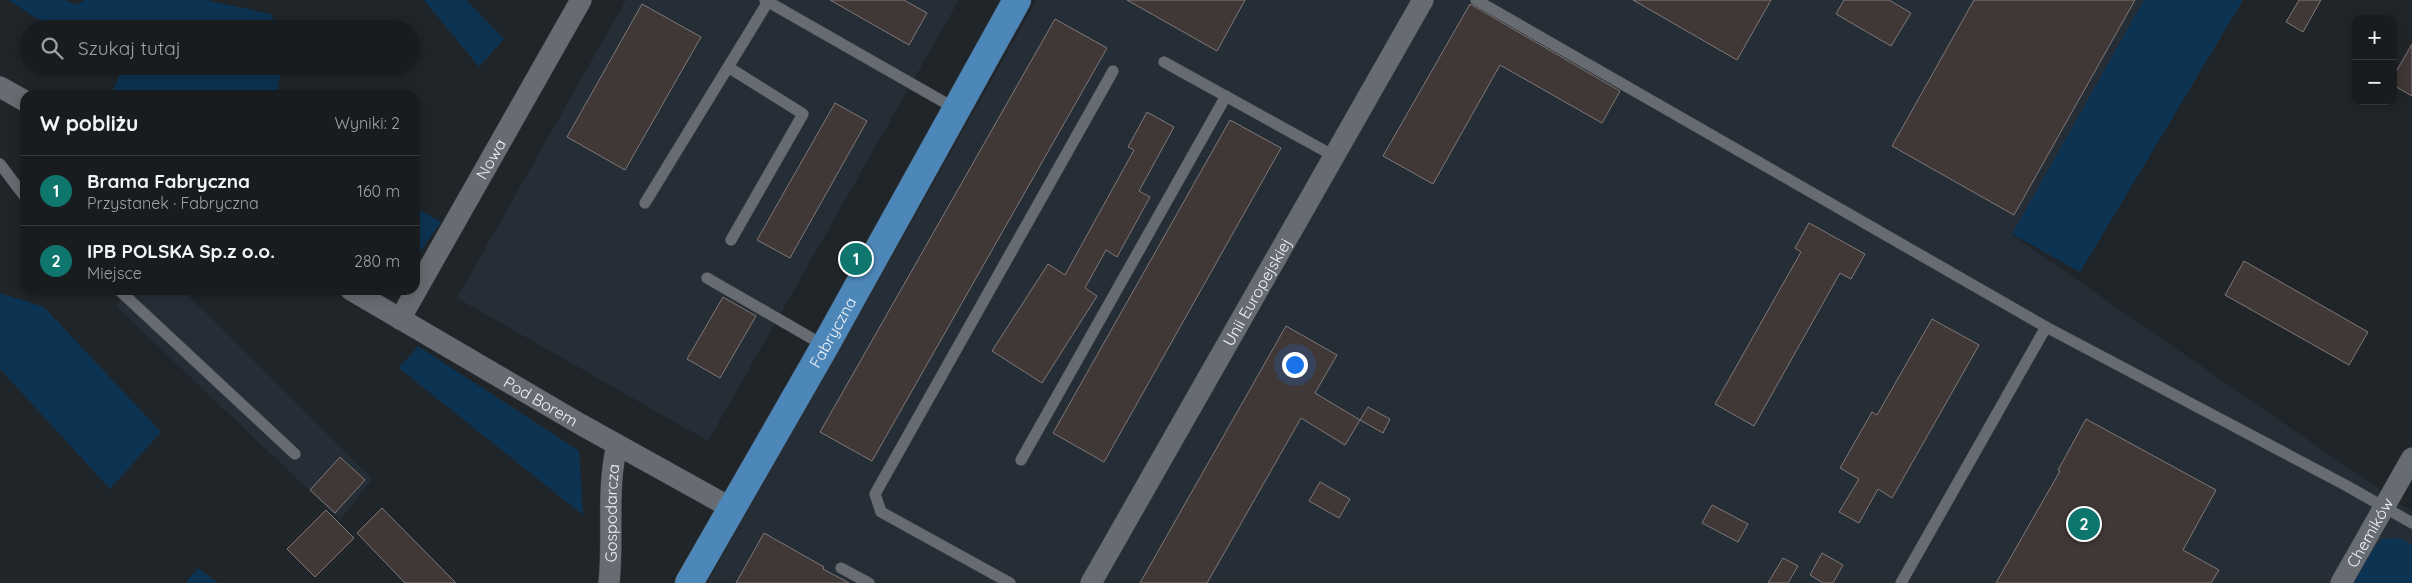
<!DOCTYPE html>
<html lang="pl">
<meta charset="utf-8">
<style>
:root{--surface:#181c1f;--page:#25292c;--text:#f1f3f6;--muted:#9fa1a4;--line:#363a3d;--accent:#0f766e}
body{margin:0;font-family:Quicksand,sans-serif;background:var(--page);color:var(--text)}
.controls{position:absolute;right:15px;top:15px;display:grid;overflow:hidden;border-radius:10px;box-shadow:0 2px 12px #0003}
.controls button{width:45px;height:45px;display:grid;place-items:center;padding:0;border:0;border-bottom:1px solid var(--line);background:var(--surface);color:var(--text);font:25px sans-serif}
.you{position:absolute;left:1294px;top:364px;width:18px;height:18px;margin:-12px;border:4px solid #fff;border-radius:50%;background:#1a73e8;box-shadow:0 0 0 8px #1a73e833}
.badge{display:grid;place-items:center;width:32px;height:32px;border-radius:50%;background:var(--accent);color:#fff;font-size:16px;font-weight:700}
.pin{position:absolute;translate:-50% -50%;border:2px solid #fff;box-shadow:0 1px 5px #0006}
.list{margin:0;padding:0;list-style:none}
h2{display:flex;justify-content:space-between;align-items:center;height:65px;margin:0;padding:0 20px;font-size:21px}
h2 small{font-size:16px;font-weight:400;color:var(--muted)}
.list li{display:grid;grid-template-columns:32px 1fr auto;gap:15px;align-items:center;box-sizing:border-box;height:70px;padding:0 20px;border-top:1px solid var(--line)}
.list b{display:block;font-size:19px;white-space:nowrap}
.list p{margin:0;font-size:16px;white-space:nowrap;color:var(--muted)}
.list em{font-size:16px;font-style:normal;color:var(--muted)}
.icon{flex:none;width:28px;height:28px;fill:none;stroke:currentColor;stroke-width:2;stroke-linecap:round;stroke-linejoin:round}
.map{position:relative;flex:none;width:2412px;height:583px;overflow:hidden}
.search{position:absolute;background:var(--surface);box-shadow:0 2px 12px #0003;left:20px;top:20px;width:400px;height:55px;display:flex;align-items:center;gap:12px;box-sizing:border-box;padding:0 18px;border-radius:28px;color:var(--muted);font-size:19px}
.panel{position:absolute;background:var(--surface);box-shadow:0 2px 12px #0003;left:20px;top:90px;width:400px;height:205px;border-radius:15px}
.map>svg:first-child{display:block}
</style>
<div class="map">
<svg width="2412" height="583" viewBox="0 0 2412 583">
<rect width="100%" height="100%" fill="#202529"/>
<g fill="#252e37">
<path d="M626,0H959L708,441L457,298Z"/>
<path d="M1037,0H2144L2012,235L2412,512V583H707Z"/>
<path d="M128,290H183L372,479L340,520L116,306Z"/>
</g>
<g fill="#0d3352">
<path d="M8,0H65L77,5L84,0H205L271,14L278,29H53Z"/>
<path d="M424,0H466L504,39L479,67Z"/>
<path d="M2144,0H2243L2080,272L2012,234Z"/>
<path d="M112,66H281L277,95H111L121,72Z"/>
<path d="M415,207L441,222L415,259Z"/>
<path d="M0,293L44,307L161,432L110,489L0,369Z"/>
<path d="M418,346L579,451L583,515L399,368Z"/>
<path d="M2400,538L2412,545V583H2350L2366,555L2382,539Z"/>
<path d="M198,568L218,583H185Z"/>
</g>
<g fill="#3f3837" stroke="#807877">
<path d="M830,0H904L927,13L909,45Z"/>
<path d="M1127,0H1245L1217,51Z"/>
<path d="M1633,0H1771L1737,60Z"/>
<path d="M1844,0H1889L1911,13L1891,46L1836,14Z"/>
<path d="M1974,0H2135L2014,215L1892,146Z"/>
<path d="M2299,0H2321L2303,32L2286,22Z"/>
<path d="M642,4L701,37L625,170L567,137Z"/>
<path d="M1470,4L1620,91L1602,123L1500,65L1433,184L1383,156Z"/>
<path d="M1055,19L1107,48L872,461L820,432Z"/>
<path d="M2412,44V96L2393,85V77Z"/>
<path d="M835,103L867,121L790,258L757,240Z"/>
<path d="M1147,112L1174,127L1139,191L1150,197L1117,257L1106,250L1085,288L1097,296L1042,383L992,351L1048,264L1065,275L1134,150L1128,147Z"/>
<path d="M1230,120L1281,148L1104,462L1053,433Z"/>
<path d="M1809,223L1865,254L1851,279L1840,273L1754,426L1715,404L1801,252L1795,248Z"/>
<path d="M2244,261L2368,332L2349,365L2225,295Z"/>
<path d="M723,297L756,316L720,378L687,359Z"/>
<path d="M1932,319L1979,345L1892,498L1878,489L1859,523L1839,512L1859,479L1840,468L1872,412L1877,415Z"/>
<path d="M1286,326L1337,355L1315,393L1360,420L1345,445L1301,418L1207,583H1140Z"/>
<path d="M1368,407L1390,419L1383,433L1360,420Z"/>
<path d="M2086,419L2216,490L2183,550L2219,570L2211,583H1996L2060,471L2058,470Z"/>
<path d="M340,457L365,480L335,513L310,490Z"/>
<path d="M1320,482L1350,499L1339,518L1309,501Z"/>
<path d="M1712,505L1748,524L1738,542L1702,523Z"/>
<path d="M382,508L456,583H405L357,533Z"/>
<path d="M326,510L354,538L315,577L287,549Z"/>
<path d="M764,533L824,567L823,569L849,583H736Z"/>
<path d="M1822,553L1843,565L1833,583H1823L1810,575Z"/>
<path d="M1783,558L1798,566L1788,583H1768Z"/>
</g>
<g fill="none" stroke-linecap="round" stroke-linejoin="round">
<defs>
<g id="service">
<path d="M765,0L956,109"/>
<path d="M1476,0L2046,327L2347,486L2412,523"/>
<path d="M1164,62L1334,156"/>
<path d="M728,67L803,114L731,240"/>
<path d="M0,164L25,197"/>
<path d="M645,203L769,0"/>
<path d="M707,278L825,346"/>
<path d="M119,290L295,454"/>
<path d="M1021,460L1226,96"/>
<path d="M841,568L869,583"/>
<path d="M1010,583L881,512L875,494L1113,71"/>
<path d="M1901,583L2046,327"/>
</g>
<g id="minor">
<path d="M0,87L25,101"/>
<path id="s1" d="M351,290L580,424L733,509"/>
<path id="s2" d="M400,319L581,0"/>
<path id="s3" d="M609,583C614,537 606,491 617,445"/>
<path id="s4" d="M1091,583L1423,0"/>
<path id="s5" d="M2341,583L2412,458"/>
</g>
<g id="primary">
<path id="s6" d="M689,583L825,346L1017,0"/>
</g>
</defs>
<use href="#service" stroke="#3d4144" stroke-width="12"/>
<use href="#minor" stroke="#3d4144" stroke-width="22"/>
<use href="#primary" stroke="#3d4144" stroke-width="29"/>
<use href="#service" stroke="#676c72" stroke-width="11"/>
<use href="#minor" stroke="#676c72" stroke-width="21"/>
<use href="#primary" stroke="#4d86b8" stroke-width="28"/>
</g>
<g text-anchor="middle" stroke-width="4.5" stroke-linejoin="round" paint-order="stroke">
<g font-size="16" fill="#f0f4f7" stroke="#0c0e10">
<text dy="6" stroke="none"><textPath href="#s2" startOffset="184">Nowa</textPath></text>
<text dy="6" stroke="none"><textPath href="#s4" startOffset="335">Unii Europejskiej</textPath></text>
<text dy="6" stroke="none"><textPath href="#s6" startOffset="289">Fabryczna</textPath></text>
<text dy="6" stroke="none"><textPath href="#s1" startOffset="220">Pod Borem</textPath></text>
<text dy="6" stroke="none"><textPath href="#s3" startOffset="70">Gospodarcza</textPath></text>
<text dy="6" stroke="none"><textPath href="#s5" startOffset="58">Chemików</textPath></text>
</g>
</g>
</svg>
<div class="controls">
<button>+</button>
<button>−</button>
</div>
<div class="you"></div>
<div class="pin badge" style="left:856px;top:259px">1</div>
<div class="pin badge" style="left:2084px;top:524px">2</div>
<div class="search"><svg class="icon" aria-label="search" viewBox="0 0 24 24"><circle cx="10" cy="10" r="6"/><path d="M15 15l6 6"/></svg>Szukaj tutaj</div>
<section class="panel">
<h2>W pobliżu<small>Wyniki: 2</small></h2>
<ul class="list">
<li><span class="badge">1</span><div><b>Brama Fabryczna</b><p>Przystanek · Fabryczna</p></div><em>160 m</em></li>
<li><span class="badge">2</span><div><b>IPB POLSKA Sp.z o.o.</b><p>Miejsce</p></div><em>280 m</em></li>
</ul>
</section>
</div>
